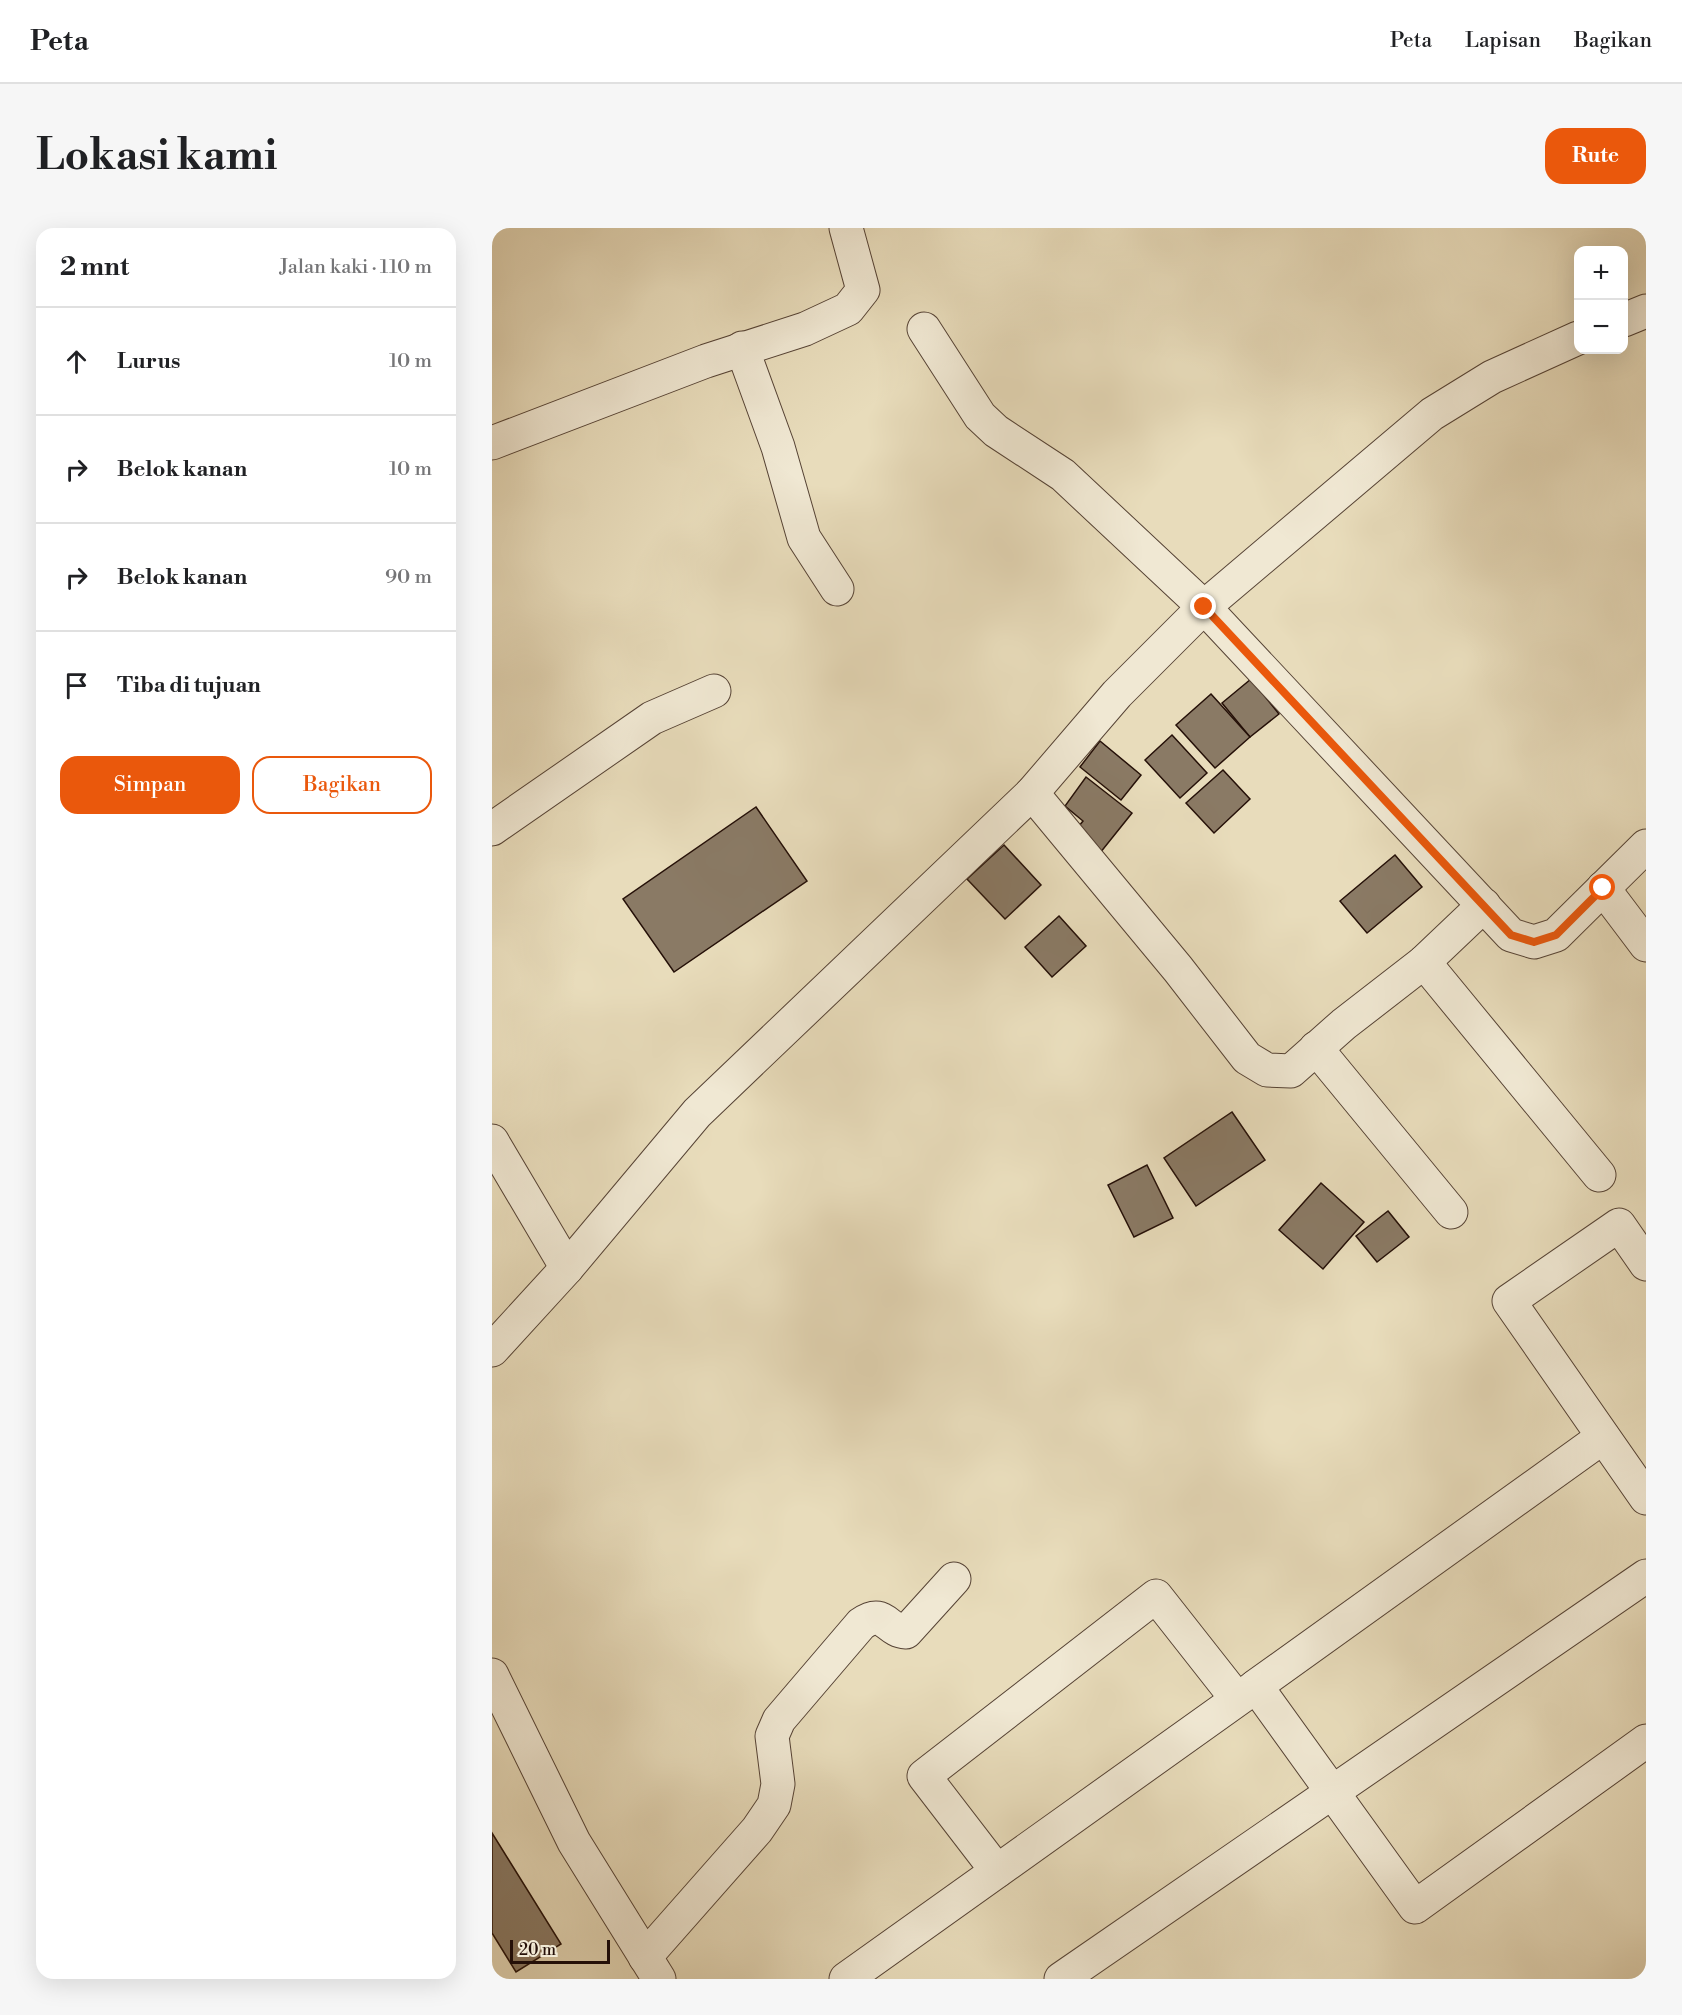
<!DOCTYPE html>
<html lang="id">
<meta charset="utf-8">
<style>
:root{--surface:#fff;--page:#f6f6f6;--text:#202124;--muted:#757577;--line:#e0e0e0;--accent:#ea580c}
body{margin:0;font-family:"Libre Bodoni",serif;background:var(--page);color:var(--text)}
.controls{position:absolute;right:18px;top:18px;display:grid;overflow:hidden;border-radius:12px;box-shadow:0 6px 24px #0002}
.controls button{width:54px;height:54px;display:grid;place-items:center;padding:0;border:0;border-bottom:2px solid var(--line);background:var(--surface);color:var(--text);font:30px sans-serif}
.scale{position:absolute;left:18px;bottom:15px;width:100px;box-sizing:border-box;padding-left:6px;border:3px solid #251008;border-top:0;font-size:16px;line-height:21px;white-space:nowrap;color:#251008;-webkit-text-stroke:4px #f0e8d3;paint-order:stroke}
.stop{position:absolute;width:18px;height:18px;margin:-14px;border:4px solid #ea580c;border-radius:50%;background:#fff}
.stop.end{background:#ea580c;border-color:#fff;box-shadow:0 2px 6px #0008}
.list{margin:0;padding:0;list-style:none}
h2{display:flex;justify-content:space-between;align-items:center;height:78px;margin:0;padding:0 24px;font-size:26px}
h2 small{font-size:20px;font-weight:400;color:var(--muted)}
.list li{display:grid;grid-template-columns:39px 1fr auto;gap:18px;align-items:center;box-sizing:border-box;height:108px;padding:0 24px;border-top:2px solid var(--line)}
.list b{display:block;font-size:22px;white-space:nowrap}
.list em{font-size:20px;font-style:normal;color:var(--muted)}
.actions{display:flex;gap:12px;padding:18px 24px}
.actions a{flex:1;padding:14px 0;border:2px solid var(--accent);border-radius:18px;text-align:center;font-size:21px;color:var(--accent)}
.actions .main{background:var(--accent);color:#fff}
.icon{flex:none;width:33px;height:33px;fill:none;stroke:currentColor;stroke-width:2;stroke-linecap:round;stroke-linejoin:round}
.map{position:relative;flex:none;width:1154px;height:1751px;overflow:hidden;border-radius:18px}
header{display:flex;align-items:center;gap:36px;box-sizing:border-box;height:84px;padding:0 30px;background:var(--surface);border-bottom:2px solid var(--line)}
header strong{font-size:28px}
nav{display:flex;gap:33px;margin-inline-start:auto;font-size:21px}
.intro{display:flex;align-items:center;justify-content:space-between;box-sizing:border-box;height:144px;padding:0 36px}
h1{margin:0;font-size:42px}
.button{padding:15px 27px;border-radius:18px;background:var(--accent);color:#fff;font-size:21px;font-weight:700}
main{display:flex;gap:36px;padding:0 36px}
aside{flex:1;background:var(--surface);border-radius:18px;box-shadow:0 6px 24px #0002}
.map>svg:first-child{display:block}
</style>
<header>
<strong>Peta</strong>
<nav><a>Peta</a><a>Lapisan</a><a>Bagikan</a></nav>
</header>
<div class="intro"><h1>Lokasi kami</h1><a class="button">Rute</a></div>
<main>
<aside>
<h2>2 mnt<small>Jalan kaki · 110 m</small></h2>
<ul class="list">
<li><svg class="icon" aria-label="ahead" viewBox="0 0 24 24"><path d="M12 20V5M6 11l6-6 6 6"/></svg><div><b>Lurus</b></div><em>10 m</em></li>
<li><svg class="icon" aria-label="right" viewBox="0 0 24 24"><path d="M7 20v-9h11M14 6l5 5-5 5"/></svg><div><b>Belok kanan</b></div><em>10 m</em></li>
<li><svg class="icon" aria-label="right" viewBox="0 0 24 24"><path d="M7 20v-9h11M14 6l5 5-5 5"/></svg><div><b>Belok kanan</b></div><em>90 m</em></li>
<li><svg class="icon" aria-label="arrive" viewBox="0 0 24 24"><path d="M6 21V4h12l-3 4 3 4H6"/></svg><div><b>Tiba di tujuan</b></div></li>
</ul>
<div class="actions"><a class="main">Simpan</a><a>Bagikan</a></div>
</aside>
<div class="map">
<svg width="1154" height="1751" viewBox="0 0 1154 1751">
<rect width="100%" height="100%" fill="#e8dcbb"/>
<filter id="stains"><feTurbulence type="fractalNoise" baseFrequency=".00333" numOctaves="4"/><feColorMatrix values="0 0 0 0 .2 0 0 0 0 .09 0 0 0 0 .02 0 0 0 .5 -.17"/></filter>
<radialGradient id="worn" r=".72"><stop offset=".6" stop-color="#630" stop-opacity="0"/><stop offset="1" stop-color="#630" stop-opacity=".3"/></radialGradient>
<g fill="#8a7a65" stroke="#251008" stroke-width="1.5">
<path d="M759,451L787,486L758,509L730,475Z"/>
<path d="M719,466L758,509L723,540L684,497Z"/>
<path d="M680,507L715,545L688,570L653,532Z"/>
<path d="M608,513L649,547L629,572L588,539Z"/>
<path d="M731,542L758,571L722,605L694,575Z"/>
<path d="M594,549L640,585L604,630L578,609L591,593L573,578Z"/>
<path d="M264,579L315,653L182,744L131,671Z"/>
<path d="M512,617L549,657L513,691L475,651Z"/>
<path d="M903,627L930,659L875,705L848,673Z"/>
<path d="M567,688L594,718L560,749L533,719Z"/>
<path d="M740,884L773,932L704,978L672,930Z"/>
<path d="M655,937L681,990L642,1009L616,957Z"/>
<path d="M829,955L872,994L831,1041L787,1002Z"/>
<path d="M896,983L917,1009L885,1034L864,1008Z"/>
<path d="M0,1605L69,1716L24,1744L0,1705Z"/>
</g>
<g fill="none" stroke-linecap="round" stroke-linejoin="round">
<defs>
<g id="minor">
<path d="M1132,92L1154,83"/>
<path d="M432,101L488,188L504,203L571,247L712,379L1019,707L1042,714L1064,707L1154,618"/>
<path d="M250,120L286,219L312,310L345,361"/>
<path d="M0,215L214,133L313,101L356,81L371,62L354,0"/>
<path d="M540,565L686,741L755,830L775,842L799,843L852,796L932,734L992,677"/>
<path d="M0,601L160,490L222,463"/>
<path d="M1111,660L1154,717"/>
<path d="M932,734L1107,947"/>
<path d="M824,820L959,984"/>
<path d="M0,913L75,1040"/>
<path d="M1154,1036L1127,997L1017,1073L1154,1270"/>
<path d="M0,1122L75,1040L205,885L540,565L625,466L712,379L940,186L1000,149L1086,110"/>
<path d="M1111,1209L764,1458L923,1679L1154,1513"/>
<path d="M505,1643L432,1548L664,1368L745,1471"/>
<path d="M153,1729L265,1602L282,1577L286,1556L280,1508L287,1492L369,1396C393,1379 394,1403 414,1404L462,1351"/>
<path d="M354,1751L763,1459"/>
<path d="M569,1751L1154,1348"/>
</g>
<path id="tertiary" d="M0,1447L82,1614L167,1751"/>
</defs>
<use href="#minor" stroke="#564335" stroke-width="35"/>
<use href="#tertiary" stroke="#564335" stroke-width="35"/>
<use href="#minor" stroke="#f0e8d3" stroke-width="33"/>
<use href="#tertiary" stroke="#f0e8d3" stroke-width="33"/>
</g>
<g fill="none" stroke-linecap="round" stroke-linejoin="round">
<path stroke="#ea580c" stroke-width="8" d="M712,379L1019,707L1042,714L1064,707L1111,660"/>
</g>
<rect width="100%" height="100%" filter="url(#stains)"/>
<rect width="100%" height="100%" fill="url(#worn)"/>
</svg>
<div class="controls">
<button>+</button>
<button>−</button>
</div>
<div class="scale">20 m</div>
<div class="stop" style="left:1111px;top:660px"></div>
<div class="stop end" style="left:712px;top:379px"></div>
</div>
</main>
